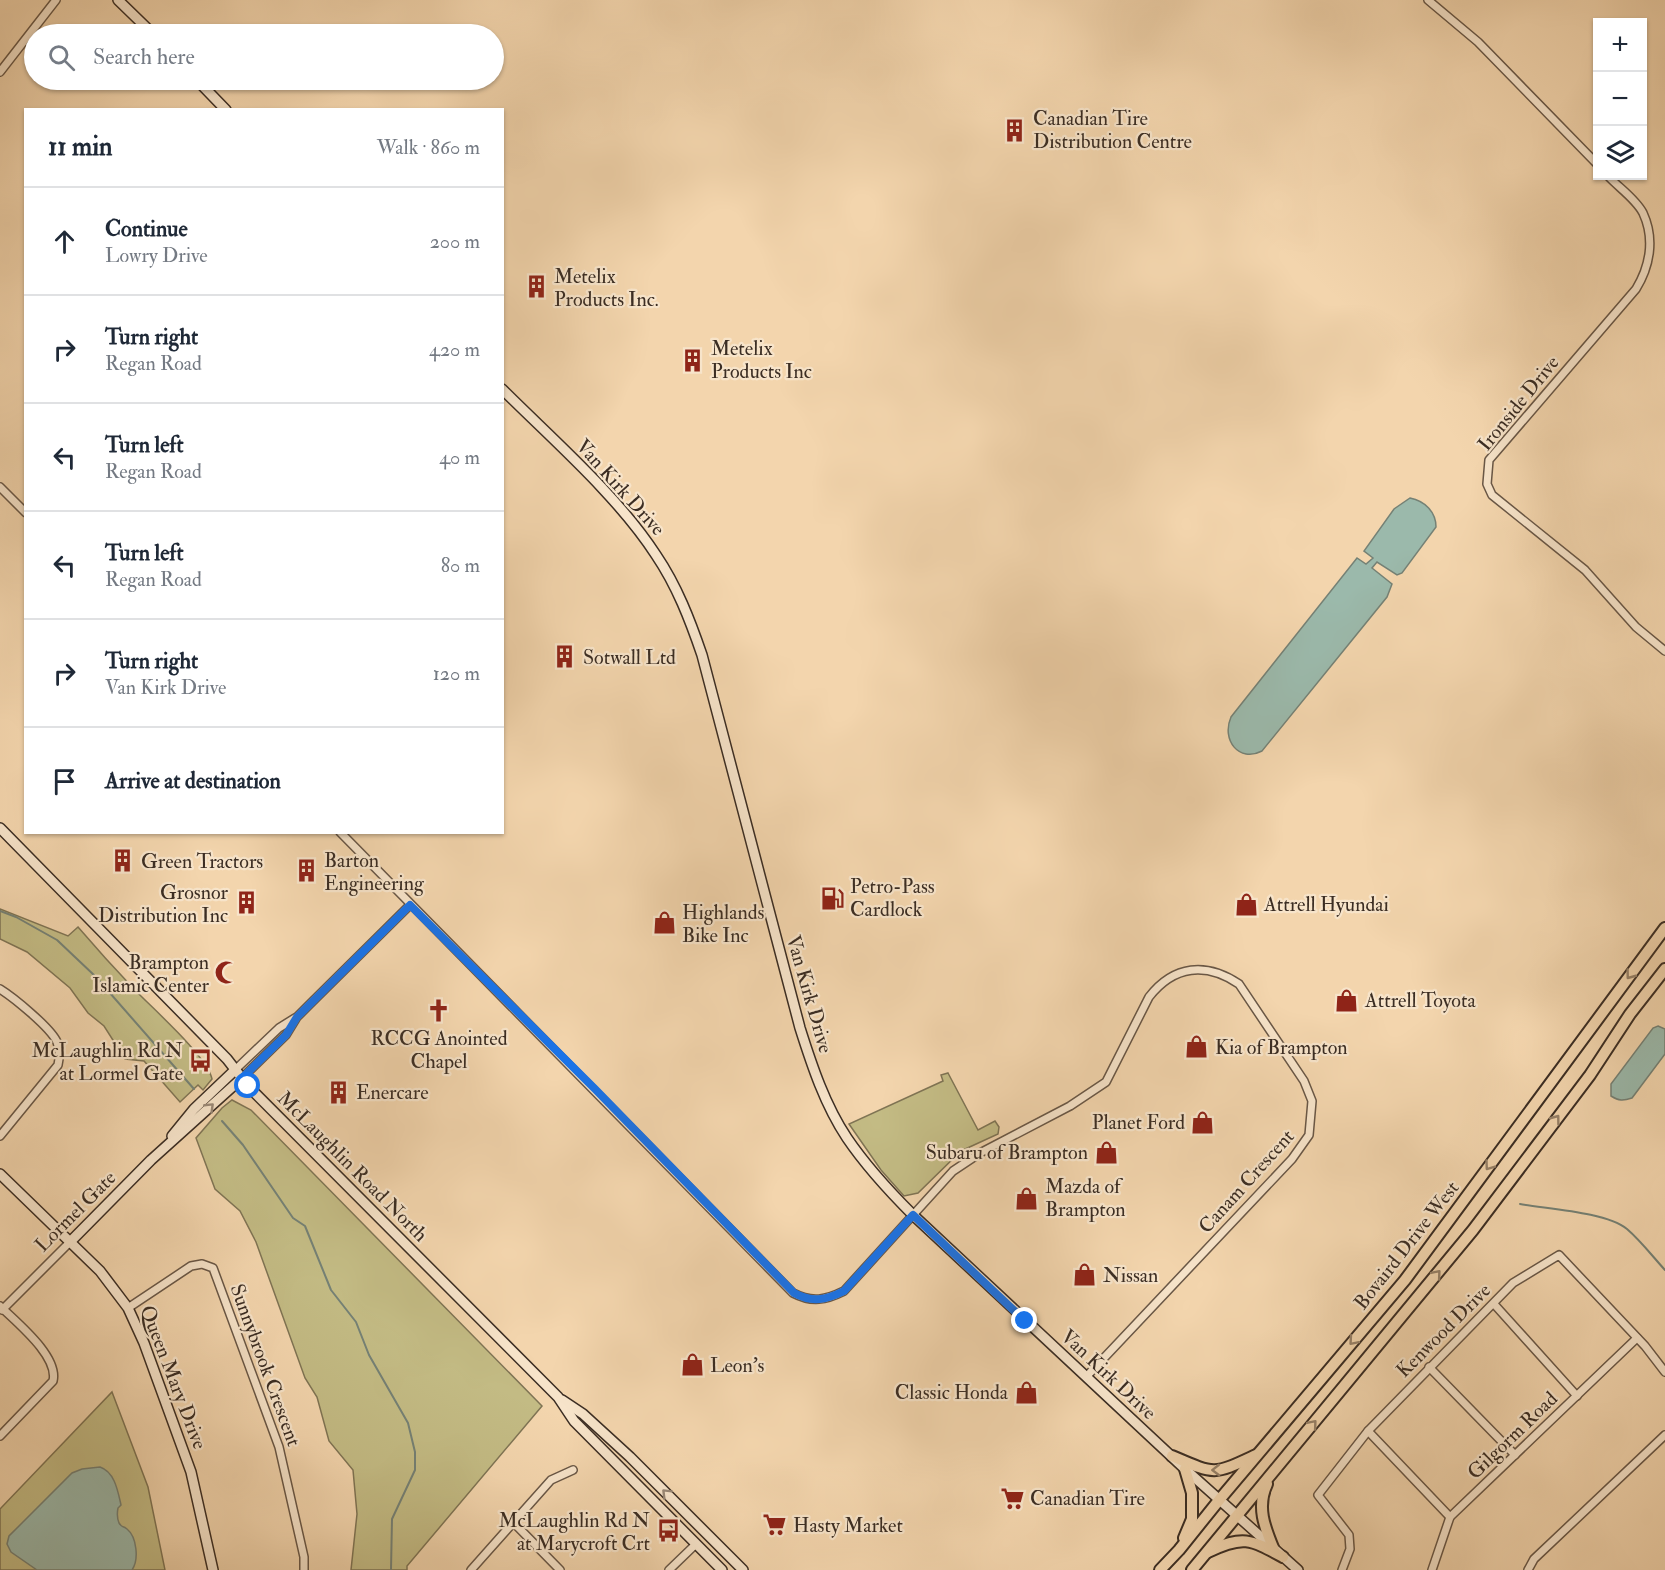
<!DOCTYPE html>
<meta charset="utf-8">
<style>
:root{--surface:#fff;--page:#f6f6f7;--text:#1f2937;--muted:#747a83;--line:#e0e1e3}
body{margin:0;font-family:"IM FELL Double Pica",serif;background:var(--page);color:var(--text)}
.controls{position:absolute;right:18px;top:18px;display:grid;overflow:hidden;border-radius:0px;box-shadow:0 2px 4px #0004}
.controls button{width:54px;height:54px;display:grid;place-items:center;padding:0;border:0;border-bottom:2px solid var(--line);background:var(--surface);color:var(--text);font:30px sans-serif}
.stop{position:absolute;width:18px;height:18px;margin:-14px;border:4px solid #1a73e8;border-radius:50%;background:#fff}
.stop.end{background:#1a73e8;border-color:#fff;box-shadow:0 2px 6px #0008}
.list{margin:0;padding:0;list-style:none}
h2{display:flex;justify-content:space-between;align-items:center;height:78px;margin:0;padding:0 24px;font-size:26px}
h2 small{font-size:20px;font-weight:400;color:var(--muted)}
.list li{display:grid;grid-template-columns:39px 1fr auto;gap:18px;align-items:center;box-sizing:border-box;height:108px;padding:0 24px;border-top:2px solid var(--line)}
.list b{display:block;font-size:22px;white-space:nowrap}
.list p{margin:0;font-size:20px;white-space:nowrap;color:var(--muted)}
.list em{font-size:20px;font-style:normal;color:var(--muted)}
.icon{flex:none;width:33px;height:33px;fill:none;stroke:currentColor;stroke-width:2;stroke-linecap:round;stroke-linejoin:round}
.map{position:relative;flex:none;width:1665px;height:1570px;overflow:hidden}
.search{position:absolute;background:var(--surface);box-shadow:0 2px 4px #0004;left:24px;top:24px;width:480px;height:66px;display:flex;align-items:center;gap:15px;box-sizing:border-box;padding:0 21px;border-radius:33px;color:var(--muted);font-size:22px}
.panel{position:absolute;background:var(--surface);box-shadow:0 2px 4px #0004;left:24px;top:108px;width:480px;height:726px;border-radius:0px}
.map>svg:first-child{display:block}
</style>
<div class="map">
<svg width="1665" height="1570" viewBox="0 0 1665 1570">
<rect width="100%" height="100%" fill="#f3d5ad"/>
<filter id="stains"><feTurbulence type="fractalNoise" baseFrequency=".00333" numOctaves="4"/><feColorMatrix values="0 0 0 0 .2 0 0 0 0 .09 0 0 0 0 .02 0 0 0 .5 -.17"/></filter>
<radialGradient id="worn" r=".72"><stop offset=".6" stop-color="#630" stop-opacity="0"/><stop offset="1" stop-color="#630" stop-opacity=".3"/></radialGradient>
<g fill="#c3bb84" stroke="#7f7454" stroke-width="1.5">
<path d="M0,909L68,936L78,927C96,948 115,969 134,989C152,1008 208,1057 212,1079L203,1090L198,1085L180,1102L144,1061L125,1059L104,1026L88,1013L70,988L27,952L0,939Z"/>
<path d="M948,1073L978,1130L995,1121L999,1127L998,1134L961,1151L918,1193L904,1196L881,1170L849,1124L943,1081L941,1075Z"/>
<path d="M232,1100L251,1110L542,1406L407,1566V1570H351L357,1514L353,1470L329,1441L317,1397L305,1378L256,1242L240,1211L215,1189L196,1138L222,1108Z"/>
<path d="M112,1392L148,1487L165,1570H0V1509Z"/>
</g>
<g fill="#9bb9ab" stroke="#758175" stroke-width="1.5">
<path d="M1410,498C1425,501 1436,512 1436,527L1402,573L1397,575L1377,562L1372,568L1392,584L1387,597L1262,751C1239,763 1221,740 1231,717L1357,558L1366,564L1373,558L1364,551L1394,509Z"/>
<path d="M1658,1026L1665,1029V1054L1632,1098C1623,1101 1619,1101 1611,1096V1084L1653,1028Z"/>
<path d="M100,1467C115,1472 118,1492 121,1505L118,1508C117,1513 117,1518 119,1523C123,1529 122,1525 127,1529C137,1537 139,1560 132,1570H37L11,1552L7,1544L9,1536L72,1473L82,1469Z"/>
</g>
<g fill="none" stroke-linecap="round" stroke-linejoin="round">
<g stroke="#758175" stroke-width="2">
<path d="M0,911L16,917L57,940L95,976L194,1089"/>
<path d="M222,1121L243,1145L293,1218L305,1226L331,1290L356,1322L369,1355L408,1423L415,1452V1470L392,1519L391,1570"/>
<path d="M1520,1204C1548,1209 1606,1212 1627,1229C1641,1241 1653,1257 1665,1270"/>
</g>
<defs>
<g id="street">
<path d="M1428,0L1478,42L1598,165"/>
<path d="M0,72L56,0"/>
<path d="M1608,176C1618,187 1636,199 1643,213C1655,239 1650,266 1636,289L1489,460L1487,484L1492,495L1585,570L1636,627L1665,651"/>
<path d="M0,487L26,513"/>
<path d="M340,832L793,1293C812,1303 826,1300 844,1291L953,1171L980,1153L1070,1106L1106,1082L1149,997C1174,965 1206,962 1239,984L1304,1081L1312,1101L1309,1135L1292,1159L1086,1377"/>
<path d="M0,989C13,997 51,1028 57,1042C60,1050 60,1056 58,1065L0,1136"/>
<path d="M236,1069L279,1028L295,1018"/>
<path d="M242,1078L286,1035L297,1017L310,1004L410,905"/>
<path d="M1494,1304L1577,1396"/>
<path d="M0,1306C16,1322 59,1356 53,1381L0,1436"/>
<path d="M128,1308L191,1266L202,1264L213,1268L279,1447L304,1557V1570"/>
<path d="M2,1310L70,1242"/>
<path d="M1429,1367L1515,1455"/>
<path d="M1368,1431L1450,1517"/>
<path d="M513,1522L560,1570"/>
<path d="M471,1570L551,1480L573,1470"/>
<path d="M669,1570L696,1544"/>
<path d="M1342,1570L1350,1549L1349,1535L1318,1495L1368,1431L1513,1283L1559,1255L1645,1346L1665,1372"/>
<path d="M1432,1570L1450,1517L1637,1338"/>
<path d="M1528,1570L1534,1559L1665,1435"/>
</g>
<g id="secondary">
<path d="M118,0L153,34"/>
<path d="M197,80L226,110"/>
<path d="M502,389C553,440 617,495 656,555C677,586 690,620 702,655L800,1028C812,1066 825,1105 847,1138C866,1166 889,1191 913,1215L1185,1469L1298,1570"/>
<path d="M0,828L227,1059L248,1086L558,1397L574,1421L722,1570"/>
<path d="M172,1136L194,1109L236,1069"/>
<path d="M0,1174L100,1271L128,1308L144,1343L191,1472L213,1570"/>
<path d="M70,1242L151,1160L242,1078"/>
<path d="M562,1400L583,1414L630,1457L743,1570"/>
</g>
<g id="primary">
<path d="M1172,1456C1216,1475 1213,1475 1256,1455"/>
<path d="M1267,1484C1256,1507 1265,1528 1274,1550"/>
<path d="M1184,1538L1192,1519V1493L1185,1469"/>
<path d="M1208,1552C1243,1535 1250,1539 1283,1557"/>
<path d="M1160,1570L1179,1550L1220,1499L1405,1280L1665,928"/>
<path d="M1192,1570L1473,1230L1590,1075L1630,1014L1665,969"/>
</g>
</defs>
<use href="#street" stroke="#695746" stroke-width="10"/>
<use href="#secondary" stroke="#3b2d23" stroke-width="12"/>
<use href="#primary" stroke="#3b2d23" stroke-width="14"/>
<use href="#street" stroke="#f7e4ca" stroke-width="7"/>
<use href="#secondary" stroke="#f7e4ca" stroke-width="9"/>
<use href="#primary" stroke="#f3d5ad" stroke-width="10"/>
</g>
<defs><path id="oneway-chevron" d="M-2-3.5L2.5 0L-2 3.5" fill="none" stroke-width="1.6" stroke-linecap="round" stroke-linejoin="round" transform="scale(1.5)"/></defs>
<g stroke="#978168">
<use href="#oneway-chevron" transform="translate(1630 975) rotate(127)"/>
<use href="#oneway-chevron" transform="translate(1556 1119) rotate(-53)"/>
<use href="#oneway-chevron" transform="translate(1489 1166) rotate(126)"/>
<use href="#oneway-chevron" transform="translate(1437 1274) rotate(-50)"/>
<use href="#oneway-chevron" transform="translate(1353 1341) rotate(131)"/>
<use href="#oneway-chevron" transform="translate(1313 1424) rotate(-50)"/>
<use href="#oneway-chevron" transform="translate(1216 1470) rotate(179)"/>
</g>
<g stroke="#998876">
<use href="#oneway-chevron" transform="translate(210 1107) rotate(-44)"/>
<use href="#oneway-chevron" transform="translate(666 1493) rotate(-135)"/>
</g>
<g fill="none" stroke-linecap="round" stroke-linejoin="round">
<path stroke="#1a73e8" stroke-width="8" d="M248,1086L242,1078L286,1035L297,1017L410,905L595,1089L794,1293C812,1303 826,1300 844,1291L913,1215L1025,1321"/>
</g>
<defs>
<symbol id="building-bare" viewBox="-9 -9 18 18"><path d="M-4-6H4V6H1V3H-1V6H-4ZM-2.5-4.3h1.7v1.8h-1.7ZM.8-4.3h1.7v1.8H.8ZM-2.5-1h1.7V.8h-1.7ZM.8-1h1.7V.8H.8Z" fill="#8f2418" stroke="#f7e4ca" stroke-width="2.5" paint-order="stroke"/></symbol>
<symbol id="fuel-bare" viewBox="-9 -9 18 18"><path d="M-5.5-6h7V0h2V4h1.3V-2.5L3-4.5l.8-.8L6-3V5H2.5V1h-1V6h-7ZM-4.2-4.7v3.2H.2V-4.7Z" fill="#8f2418" stroke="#f7e4ca" stroke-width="2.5" paint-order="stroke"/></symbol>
<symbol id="shop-bare" viewBox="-9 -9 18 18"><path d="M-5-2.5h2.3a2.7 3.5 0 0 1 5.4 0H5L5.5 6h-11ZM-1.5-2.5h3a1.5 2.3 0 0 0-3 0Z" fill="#8f2418" stroke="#f7e4ca" stroke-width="2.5" paint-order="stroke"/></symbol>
<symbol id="mosque-bare" viewBox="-9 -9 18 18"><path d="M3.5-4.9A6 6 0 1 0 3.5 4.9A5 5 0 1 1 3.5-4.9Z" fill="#8f2418" stroke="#f7e4ca" stroke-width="2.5" paint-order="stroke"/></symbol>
<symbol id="church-bare" viewBox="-9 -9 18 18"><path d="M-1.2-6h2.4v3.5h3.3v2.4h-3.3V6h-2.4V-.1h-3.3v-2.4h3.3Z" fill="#8f2418" stroke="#f7e4ca" stroke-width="2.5" paint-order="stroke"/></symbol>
<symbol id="bus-bare" viewBox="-9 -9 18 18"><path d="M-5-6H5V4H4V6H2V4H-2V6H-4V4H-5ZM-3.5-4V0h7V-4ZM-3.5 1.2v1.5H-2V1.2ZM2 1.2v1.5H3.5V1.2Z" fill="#8f2418" stroke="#f7e4ca" stroke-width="2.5" paint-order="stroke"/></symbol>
<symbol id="supermarket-bare" viewBox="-9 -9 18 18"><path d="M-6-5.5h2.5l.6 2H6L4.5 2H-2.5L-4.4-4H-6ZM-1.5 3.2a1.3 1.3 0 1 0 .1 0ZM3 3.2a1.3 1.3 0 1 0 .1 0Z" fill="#8f2418" stroke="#f7e4ca" stroke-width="2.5" paint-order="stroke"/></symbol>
</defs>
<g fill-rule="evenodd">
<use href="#building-bare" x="998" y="114" width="33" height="33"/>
<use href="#building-bare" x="520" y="270" width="33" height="33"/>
<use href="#building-bare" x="676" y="344" width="33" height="33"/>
<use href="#building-bare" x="548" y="640" width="33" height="33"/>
<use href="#building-bare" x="106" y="844" width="33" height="33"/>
<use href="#building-bare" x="290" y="854" width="33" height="33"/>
<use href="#fuel-bare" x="816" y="882" width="33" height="33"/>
<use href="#building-bare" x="230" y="886" width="33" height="33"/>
<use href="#shop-bare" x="1230" y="888" width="33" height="33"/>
<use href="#shop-bare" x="648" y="906" width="33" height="33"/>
<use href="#mosque-bare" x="210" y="956" width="33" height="33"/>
<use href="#shop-bare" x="1330" y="984" width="33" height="33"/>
<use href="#church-bare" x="422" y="994" width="33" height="33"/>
<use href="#shop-bare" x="1180" y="1030" width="33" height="33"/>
<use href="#bus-bare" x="184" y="1044" width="33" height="33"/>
<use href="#building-bare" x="322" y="1076" width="33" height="33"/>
<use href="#shop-bare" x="1186" y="1106" width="33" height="33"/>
<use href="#shop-bare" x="1090" y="1136" width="33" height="33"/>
<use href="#shop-bare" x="1010" y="1182" width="33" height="33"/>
<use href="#shop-bare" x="1068" y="1258" width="33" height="33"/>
<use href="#shop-bare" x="676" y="1348" width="33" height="33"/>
<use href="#shop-bare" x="1010" y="1376" width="33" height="33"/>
<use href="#supermarket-bare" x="996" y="1482" width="33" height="33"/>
<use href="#supermarket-bare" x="758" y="1508" width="33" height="33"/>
<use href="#bus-bare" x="652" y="1514" width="33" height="33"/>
</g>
<g text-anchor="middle" stroke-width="4.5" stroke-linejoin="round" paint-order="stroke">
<g font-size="20" fill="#3b2d23" stroke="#f7e4ca" text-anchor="start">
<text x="1033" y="125">Canadian Tire<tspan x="1033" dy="23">Distribution Centre</tspan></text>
<text x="554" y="283">Metelix<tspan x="554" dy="23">Products Inc.</tspan></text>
<text x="711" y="355">Metelix<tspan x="711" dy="23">Products Inc</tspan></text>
<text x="583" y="664">Sotwall Ltd</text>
<text x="324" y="867">Barton<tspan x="324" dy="23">Engineering</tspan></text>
<text x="141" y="868">Green Tractors</text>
<text x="850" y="893">Petro-Pass<tspan x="850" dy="23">Cardlock</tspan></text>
<text x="228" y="899" text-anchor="end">Grosnor<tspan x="228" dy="23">Distribution Inc</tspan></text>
<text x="1264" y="911">Attrell Hyundai</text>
<text x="682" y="919">Highlands<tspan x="682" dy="23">Bike Inc</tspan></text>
<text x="209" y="969" text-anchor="end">Brampton<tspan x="209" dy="23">Islamic Center</tspan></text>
<text x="1365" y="1007">Attrell Toyota</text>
<text x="439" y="1045" text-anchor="middle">RCCG Anointed<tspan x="439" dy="23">Chapel</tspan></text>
<text x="1215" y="1054">Kia of Brampton</text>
<text x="183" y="1057" text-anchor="end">McLaughlin Rd N<tspan x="183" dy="23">at Lormel Gate</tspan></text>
<text x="356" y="1099">Enercare</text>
<text x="1185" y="1129" text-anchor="end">Planet Ford</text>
<text x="1088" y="1159" text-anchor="end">Subaru of Brampton</text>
<text x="1045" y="1193">Mazda of<tspan x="1045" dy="23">Brampton</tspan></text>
<text x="1103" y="1282">Nissan</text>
<text x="710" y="1372">Leon's</text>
<text x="1008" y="1399" text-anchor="end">Classic Honda</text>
<text x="1030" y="1505">Canadian Tire</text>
<text x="650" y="1527" text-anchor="end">McLaughlin Rd N<tspan x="650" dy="23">at Marycroft Crt</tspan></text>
<text x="793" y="1532">Hasty Market</text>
</g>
<g font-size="20" fill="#3b2d23" stroke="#f7e4ca">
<text transform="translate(1518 403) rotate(-51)" y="7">Ironside Drive</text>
<text transform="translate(621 487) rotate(48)" y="7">Van Kirk Drive</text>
<text transform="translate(810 994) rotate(74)" y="7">Van Kirk Drive</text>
<text transform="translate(353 1166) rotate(45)" y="7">McLaughlin Road North</text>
<text transform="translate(1246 1181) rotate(-48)" y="7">Canam Crescent</text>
<text transform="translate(75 1211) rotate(-45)" y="7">Lormel Gate</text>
<text transform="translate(1406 1245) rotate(-52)" y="7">Bovaird Drive West</text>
<text transform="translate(1443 1330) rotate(-45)" y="7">Kenwood Drive</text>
<text transform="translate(266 1365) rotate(70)" y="7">Sunnybrook Crescent</text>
<text transform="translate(1109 1374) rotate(43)" y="7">Van Kirk Drive</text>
<text transform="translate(174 1377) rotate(69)" y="7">Queen Mary Drive</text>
<text transform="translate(1512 1435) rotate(-44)" y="7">Gilgorm Road</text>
</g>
</g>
<rect width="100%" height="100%" filter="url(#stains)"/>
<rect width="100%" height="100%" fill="url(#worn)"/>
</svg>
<div class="controls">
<button>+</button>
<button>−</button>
<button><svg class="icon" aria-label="layers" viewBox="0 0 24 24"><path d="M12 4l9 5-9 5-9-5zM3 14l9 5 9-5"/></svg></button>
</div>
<div class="stop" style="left:248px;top:1086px"></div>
<div class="stop end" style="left:1025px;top:1321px"></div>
<div class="search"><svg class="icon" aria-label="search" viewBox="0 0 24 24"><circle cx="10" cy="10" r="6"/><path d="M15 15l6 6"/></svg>Search here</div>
<section class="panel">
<h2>11 min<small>Walk · 860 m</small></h2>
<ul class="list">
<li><svg class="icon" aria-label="ahead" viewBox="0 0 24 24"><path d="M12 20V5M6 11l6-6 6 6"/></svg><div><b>Continue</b><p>Lowry Drive</p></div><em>200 m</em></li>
<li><svg class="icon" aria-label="right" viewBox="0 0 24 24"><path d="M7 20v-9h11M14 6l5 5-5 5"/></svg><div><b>Turn right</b><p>Regan Road</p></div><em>420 m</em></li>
<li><svg class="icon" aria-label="left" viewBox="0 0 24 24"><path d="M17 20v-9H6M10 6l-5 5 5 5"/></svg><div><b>Turn left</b><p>Regan Road</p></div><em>40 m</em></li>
<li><svg class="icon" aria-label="left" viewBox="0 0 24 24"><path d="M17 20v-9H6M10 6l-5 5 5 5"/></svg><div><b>Turn left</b><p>Regan Road</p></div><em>80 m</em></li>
<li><svg class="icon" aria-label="right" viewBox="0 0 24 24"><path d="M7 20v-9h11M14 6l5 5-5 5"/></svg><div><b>Turn right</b><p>Van Kirk Drive</p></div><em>120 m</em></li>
<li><svg class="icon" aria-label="arrive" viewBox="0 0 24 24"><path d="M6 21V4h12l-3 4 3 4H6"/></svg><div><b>Arrive at destination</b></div></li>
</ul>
</section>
</div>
